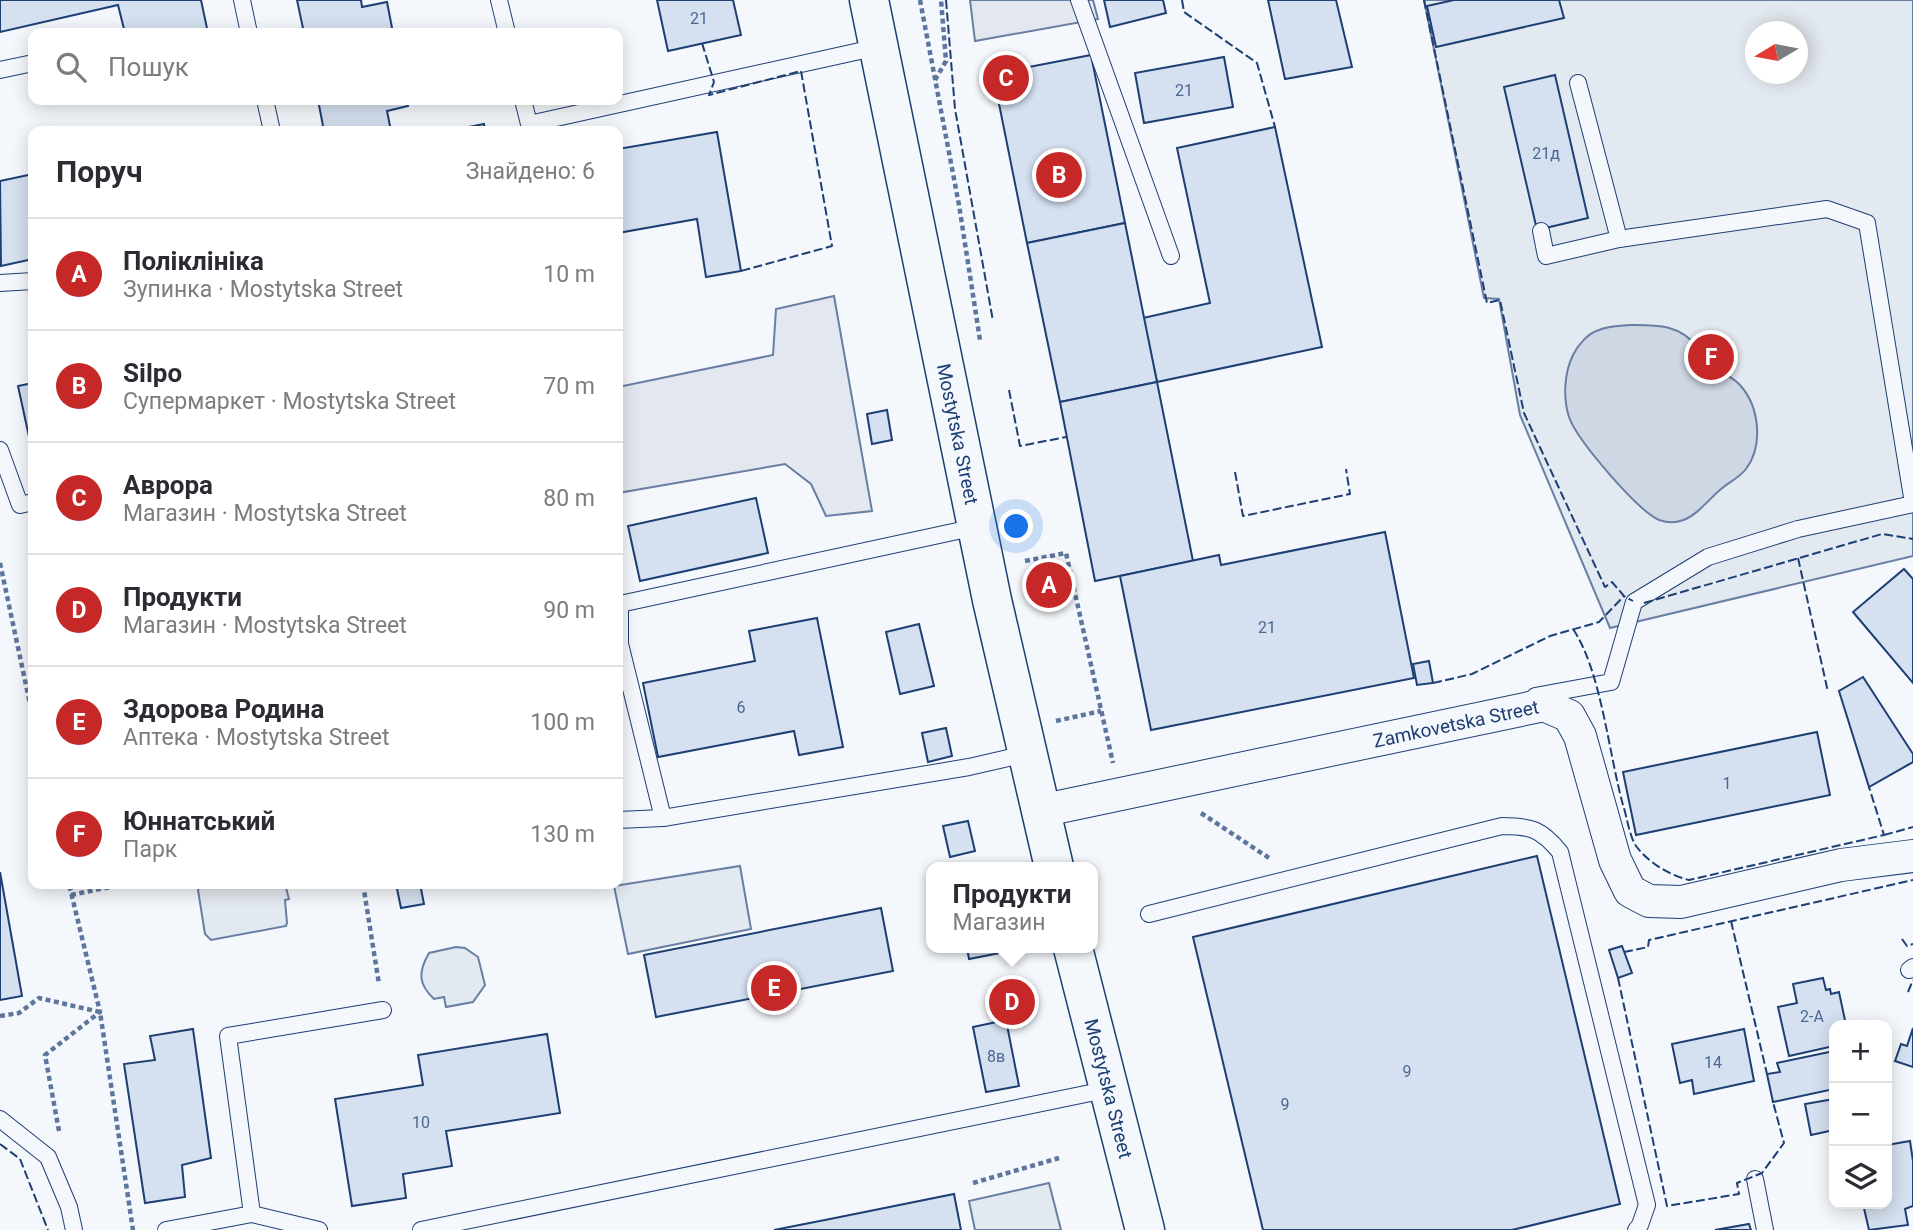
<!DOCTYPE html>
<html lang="uk">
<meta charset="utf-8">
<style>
:root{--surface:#fff;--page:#f2f2f3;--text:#2b2b33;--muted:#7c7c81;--line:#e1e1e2;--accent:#c62828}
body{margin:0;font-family:Roboto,sans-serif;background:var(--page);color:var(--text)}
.controls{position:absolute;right:21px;bottom:21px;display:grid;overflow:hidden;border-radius:14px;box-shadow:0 4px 18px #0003}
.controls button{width:63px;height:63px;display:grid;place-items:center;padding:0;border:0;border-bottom:2px solid var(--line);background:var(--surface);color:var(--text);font:35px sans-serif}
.compass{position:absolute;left:1745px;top:21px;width:63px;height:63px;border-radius:50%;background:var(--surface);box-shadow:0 4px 18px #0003;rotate:260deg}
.you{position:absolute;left:1017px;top:527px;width:24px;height:24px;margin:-18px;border:5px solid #fff;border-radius:50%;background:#1a73e8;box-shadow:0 0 0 10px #1a73e833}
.badge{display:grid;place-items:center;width:46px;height:46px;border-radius:50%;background:var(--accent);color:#fff;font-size:23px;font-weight:700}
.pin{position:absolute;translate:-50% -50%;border:4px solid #fff;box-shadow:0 2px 7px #0006}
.popup{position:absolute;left:926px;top:862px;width:172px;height:91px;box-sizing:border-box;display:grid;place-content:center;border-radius:14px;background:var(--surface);filter:drop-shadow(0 2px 5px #0005);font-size:23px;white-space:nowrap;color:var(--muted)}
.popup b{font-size:26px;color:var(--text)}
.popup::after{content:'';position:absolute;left:50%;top:100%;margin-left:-14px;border:14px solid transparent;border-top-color:var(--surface)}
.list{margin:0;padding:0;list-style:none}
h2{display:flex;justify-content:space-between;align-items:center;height:91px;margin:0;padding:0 28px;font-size:30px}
h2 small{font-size:23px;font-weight:400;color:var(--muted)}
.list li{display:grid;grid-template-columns:46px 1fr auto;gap:21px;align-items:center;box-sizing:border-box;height:112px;padding:0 28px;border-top:2px solid var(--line)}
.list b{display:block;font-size:26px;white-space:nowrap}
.list p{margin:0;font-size:23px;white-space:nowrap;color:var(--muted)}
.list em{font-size:23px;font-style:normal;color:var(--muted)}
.icon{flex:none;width:38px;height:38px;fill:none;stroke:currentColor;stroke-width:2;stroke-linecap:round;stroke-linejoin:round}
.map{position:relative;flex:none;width:1913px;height:1230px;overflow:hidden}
.search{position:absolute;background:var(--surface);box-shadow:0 4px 18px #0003;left:28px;top:28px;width:595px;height:77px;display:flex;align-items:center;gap:18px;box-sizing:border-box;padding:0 24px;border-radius:14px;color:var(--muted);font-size:26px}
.panel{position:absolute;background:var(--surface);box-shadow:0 4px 18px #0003;left:28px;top:126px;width:595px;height:763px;border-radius:14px}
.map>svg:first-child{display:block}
</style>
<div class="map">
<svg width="1913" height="1230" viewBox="0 0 1913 1230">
<rect width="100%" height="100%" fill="#f4f7fb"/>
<g fill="#e3e9f0" stroke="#687fa3" stroke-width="2" fill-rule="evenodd">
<path d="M1424,0H1913V556L1610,628L1520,415L1499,299L1484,298ZM1756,32H1798V74H1756Z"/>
<path d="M740,866L751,929L628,954L614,886Z"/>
<path d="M215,884H285L289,899L285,900L287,923L286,926L211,940L205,934L198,890L201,886Z"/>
<path d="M456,947L465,948L478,957L485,985L473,1002L446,1007L444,997L434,999C418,984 418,972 429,953Z"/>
<path d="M1049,1183L1061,1230H975L969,1201Z"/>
</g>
<g fill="#e3e8f0" stroke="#687fa3" stroke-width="2">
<path d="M970,0H1093L1098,19L975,41Z"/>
<path d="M834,296L872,511L826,516L811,484L785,464L618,493V387L773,355L776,309Z"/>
</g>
<path fill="#cfd7e4" stroke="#687fa3" stroke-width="2" d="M1630,325C1658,325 1678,324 1698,347C1704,353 1708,361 1715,367C1723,374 1733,377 1740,385C1759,406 1764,445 1746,469C1739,478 1729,482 1721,489C1709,499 1695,518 1680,521C1674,523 1665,522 1659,520C1637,510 1577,440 1569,417C1563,398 1564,373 1573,355C1578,345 1588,333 1599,330C1608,326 1620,326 1630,325Z"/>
<g fill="#d5e0f0" stroke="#1d3f73" stroke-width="2">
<path d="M0,0H201L208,33H125L118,5L0,32Z"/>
<path d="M297,0H361L362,7L387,2L393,33H304Z"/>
<path d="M657,0H733L741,35L668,51Z"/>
<path d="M1104,0H1163L1166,13L1110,27Z"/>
<path d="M1268,0H1336L1352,67L1285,79Z"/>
<path d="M1454,0H1559L1564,18L1436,47L1427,6Z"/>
<path d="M1091,55L1125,223L1027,243L993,74Z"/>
<path d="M1224,57L1233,107L1144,123L1135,73Z"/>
<path d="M1555,75L1588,218L1537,230L1504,87Z"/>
<path d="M318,100H407L408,106L387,111L391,131H324Z"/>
<path d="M484,124L485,131H449Z"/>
<path d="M1275,127L1322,347L1157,382L1143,318L1210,303L1177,148Z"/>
<path d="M717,132L741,271L706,277L697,219L618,233V149Z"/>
<path d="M33,174V259L1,266L0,181Z"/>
<path d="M1125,223L1157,382L1060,402L1027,243Z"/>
<path d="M1157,382L1193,561L1095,581L1060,402Z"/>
<path d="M33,383V455L18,386Z"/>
<path d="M887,410L892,440L872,444L867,414Z"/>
<path d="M756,498L768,553L640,581L628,526Z"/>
<path d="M1385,532L1414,678L1151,730L1120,576L1219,555L1221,565Z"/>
<path d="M1904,569L1913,579V683L1853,612Z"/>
<path d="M817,618L843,747L799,755L794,731L658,757L643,683L755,661L749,631Z"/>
<path d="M919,624L934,686L900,694L886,632Z"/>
<path d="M1429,661L1433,683L1417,685L1413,664Z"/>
<path d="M1863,677L1913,754V762L1869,787L1839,691Z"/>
<path d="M946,728L952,756L928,762L922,733Z"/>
<path d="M1817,732L1830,795L1636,835L1623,772Z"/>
<path d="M968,821L975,851L950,857L943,826Z"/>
<path d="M1537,856L1620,1204L1512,1230H1263L1193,937Z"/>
<path d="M0,872L22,996L0,1000Z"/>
<path d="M396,884H420L424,904L401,908Z"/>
<path d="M881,908L893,971L656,1017L644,955Z"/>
<path d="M1622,946L1632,973L1618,978L1609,950Z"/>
<path d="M967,948H999L1000,953L969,959Z"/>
<path d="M1823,978L1826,990L1830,989L1831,994L1839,992L1846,1025H1834V1046L1789,1056L1778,1007L1797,1003L1793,984Z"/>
<path d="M1006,1020L1019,1086L986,1092L973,1027Z"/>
<path d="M1913,1028V1067L1895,1061L1901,1044L1907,1046Z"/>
<path d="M193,1029L211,1158L182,1165L185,1197L145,1203L124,1064L155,1060L150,1036Z"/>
<path d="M1744,1029L1754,1081L1694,1094L1692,1080L1680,1083L1672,1044Z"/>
<path d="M547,1034L560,1113L446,1131L452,1166L403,1174L406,1198L352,1206L335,1099L423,1085L418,1055Z"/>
<path d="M1834,1051V1089L1773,1102L1767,1074L1780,1072L1777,1063Z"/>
<path d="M1834,1099V1130L1811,1135L1805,1104Z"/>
<path d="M1910,1141L1913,1161V1206L1905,1209L1908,1225L1869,1230L1863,1204H1887V1145Z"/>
<path d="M954,1194L961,1230H774L830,1219Z"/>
<path d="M1749,1224L1751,1230H1715Z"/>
</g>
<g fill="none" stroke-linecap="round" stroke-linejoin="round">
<defs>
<g id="service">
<path d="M242,0L249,33"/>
<path d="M499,0L507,33"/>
<path d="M1079,0L1171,256"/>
<path d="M0,70L33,63"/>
<path d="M1578,83L1619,239L1827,209L1867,223L1913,503"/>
<path d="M265,100L272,131"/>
<path d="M523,100L529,124L878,47"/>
<path d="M1541,231L1546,256L1619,239"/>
<path d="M0,283L33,281"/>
<path d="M0,450L20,505L33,502"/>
<path d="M618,602L620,604V644L663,818"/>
<path d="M620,604L976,527"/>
<path d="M1535,696L1611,682L1634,602L1708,557L1798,529L1913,504"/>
<path d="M618,820L663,818L969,767L1026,754"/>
<path d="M1149,914L1502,826C1531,826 1541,829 1560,852L1647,1205L1640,1225L1636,1230"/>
<path d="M1909,970L1913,967"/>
<path d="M0,1119L48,1157L69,1207L74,1230"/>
<path d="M1755,1179L1765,1230"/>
<path d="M252,1214L228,1036L383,1010"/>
<path d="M166,1230L252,1214L319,1230"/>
<path d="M421,1230L1110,1089"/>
</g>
<g id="minor">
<path id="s1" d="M1040,811L1544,705L1569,716L1580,736L1615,860L1630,891L1649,901L1681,902L1841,865L1913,856"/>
</g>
<g id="tertiary">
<path id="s2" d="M869,0L992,600L1054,867"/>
<path id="s3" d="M1073,948L1145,1230"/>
</g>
</defs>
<use href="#service" stroke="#1d3f73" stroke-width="18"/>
<use href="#minor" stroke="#1d3f73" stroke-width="34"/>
<use href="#tertiary" stroke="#1d3f73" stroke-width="41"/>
<g stroke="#5e769c" stroke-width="4.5" stroke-dasharray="5 3.5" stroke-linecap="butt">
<path d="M920,0L959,205L980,340"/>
<path d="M935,80L946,61L941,0"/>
<path d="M1025,561L1066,553L1113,763"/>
<path d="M0,563L33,718"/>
<path d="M1056,721L1101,711"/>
<path d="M1201,813L1269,858"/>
<path d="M363,884L379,984"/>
<path d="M71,895L125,884"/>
<path d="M0,1016L19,1013L39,998L100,1012L133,1230"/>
<path d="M59,1131L45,1055L100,1012L69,884"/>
<path d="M973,1183L1059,1158"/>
</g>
<use href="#service" stroke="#f4f7fb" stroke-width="16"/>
<use href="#minor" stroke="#f4f7fb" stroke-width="32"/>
<use href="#tertiary" stroke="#f4f7fb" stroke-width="38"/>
<g stroke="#1d3f73" stroke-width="2" stroke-dasharray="9 3.5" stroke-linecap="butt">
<path d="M946,0L955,109L993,321"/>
<path d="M1182,0L1184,12L1257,63L1275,127"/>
<path d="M1424,0L1487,303L1500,300L1524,413L1605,587L1612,582L1624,596L1633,601"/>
<path d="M702,43L714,82L709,95L801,71L832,246L741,271"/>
<path d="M1009,390L1020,446L1066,437"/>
<path d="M1235,472L1243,516L1350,494L1346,469"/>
<path d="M1798,558L1828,692"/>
<path d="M1644,603L1882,534L1913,539"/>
<path d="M1573,629C1601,670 1609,755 1623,805C1627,817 1629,835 1636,846C1649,863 1669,875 1689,880L1884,835L1869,787"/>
<path d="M1433,683L1472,674L1550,636L1599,622L1624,596"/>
<path d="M1884,835L1913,827"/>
<path d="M1731,921L1767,1074"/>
<path d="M1902,939L1907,946L1913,944"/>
<path d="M1624,952L1648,947L1649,940L1913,880"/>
<path d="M1618,978L1667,1206L1739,1194L1737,1183L1762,1173L1784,1143L1773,1102"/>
<path d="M1908,992L1913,980"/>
<path d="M0,1144L20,1159L48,1230"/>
</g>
</g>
<g text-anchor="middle" stroke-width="5" stroke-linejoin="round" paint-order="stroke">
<g font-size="16" fill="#4b6792">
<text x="699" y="24">21</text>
<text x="1184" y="96">21</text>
<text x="1546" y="159">21д</text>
<text x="1267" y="633">21</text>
<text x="741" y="713">6</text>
<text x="1727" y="789">1</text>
<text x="1812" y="1022">2-А</text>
<text x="996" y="1062">8в</text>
<text x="1713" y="1068">14</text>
<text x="1407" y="1077">9</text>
<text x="1285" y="1110">9</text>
<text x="421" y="1128">10</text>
</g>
<g font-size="19" fill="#1d3f73" stroke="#f4f7fb">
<text dy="7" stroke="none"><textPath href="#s2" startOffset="443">Mostytska Street</textPath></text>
<text dy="7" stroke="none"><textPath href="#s1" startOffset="425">Zamkovetska Street</textPath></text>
<text dy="7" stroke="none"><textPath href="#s3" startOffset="145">Mostytska Street</textPath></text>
</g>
</g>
</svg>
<div class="controls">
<button>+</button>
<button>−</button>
<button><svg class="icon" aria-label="layers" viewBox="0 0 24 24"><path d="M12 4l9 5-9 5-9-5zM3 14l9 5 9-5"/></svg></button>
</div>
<svg class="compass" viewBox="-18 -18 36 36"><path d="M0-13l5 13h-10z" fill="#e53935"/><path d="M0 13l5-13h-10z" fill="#7c7c81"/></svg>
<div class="you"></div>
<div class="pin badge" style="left:1049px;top:585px">A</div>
<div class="pin badge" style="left:1059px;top:175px">B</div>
<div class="pin badge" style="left:1006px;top:78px">C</div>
<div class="pin badge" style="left:1012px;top:1002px">D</div>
<div class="popup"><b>Продукти</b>Магазин</div>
<div class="pin badge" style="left:774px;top:988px">E</div>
<div class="pin badge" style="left:1711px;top:357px">F</div>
<div class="search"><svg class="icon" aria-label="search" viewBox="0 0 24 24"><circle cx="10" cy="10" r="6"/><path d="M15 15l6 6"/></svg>Пошук</div>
<section class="panel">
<h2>Поруч<small>Знайдено: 6</small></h2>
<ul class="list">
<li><span class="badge">A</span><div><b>Поліклініка</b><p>Зупинка · Mostytska Street</p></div><em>10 m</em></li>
<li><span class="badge">B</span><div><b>Silpo</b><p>Супермаркет · Mostytska Street</p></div><em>70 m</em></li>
<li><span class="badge">C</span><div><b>Аврора</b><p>Магазин · Mostytska Street</p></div><em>80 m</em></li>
<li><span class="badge">D</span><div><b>Продукти</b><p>Магазин · Mostytska Street</p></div><em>90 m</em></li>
<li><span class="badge">E</span><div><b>Здорова Родина</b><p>Аптека · Mostytska Street</p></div><em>100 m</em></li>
<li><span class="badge">F</span><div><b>Юннатський</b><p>Парк</p></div><em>130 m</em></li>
</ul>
</section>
</div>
